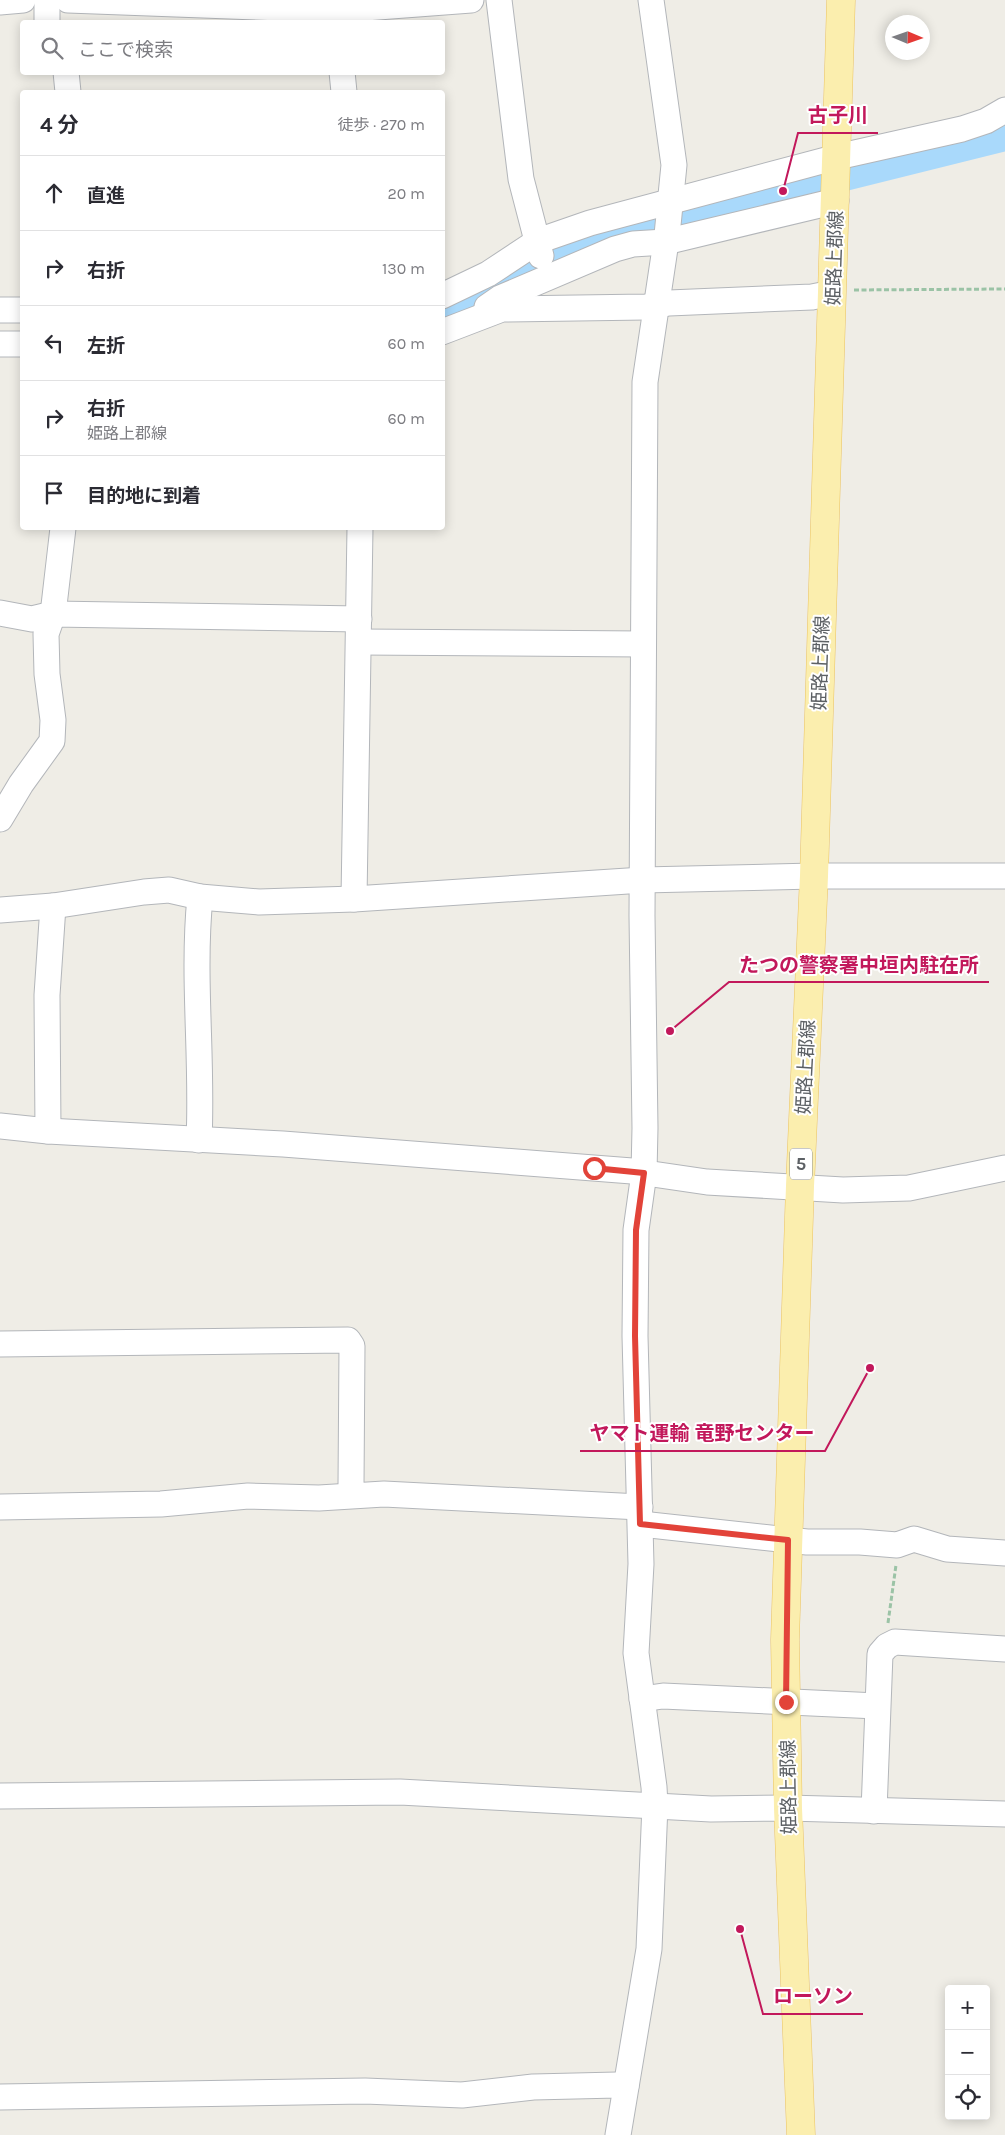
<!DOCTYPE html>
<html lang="ja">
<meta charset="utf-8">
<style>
:root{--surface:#fff;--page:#f7f7f7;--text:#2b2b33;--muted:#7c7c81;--line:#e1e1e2}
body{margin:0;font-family:Karla,"Noto Sans JP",sans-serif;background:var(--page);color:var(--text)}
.controls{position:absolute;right:15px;bottom:15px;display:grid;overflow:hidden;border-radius:5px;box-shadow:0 2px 12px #0003}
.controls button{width:45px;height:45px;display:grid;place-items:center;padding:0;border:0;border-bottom:1px solid var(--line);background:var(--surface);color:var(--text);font:25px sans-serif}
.compass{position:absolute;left:885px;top:15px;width:45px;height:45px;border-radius:50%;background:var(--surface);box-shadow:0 2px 12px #0003;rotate:92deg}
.stop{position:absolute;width:15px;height:15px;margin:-11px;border:4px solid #e24339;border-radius:50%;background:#fff}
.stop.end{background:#e24339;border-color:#fff;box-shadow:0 1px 5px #0008}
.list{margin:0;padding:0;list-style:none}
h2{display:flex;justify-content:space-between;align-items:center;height:65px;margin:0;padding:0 20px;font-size:21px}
h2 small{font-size:16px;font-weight:400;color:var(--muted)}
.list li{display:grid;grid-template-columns:32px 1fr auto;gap:15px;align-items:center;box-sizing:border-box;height:75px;padding:0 20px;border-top:1px solid var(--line)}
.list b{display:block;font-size:19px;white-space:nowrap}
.list p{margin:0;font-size:16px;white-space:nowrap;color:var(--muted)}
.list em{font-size:16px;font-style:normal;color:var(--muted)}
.icon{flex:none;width:28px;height:28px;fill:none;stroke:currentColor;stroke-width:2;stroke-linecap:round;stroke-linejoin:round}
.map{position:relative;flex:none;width:1005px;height:2135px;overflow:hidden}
.search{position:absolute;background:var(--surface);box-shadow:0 2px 12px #0003;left:20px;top:20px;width:425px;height:55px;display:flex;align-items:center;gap:12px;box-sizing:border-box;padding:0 18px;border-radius:5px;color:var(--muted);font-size:19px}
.panel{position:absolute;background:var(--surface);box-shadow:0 2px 12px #0003;left:20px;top:90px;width:425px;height:440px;border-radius:5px}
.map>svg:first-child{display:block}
</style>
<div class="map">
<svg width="1005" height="2135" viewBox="0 0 1005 2135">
<rect width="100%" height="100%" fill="#efede6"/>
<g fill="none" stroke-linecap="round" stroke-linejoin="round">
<path stroke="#a9d9fb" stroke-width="32" d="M442,310L557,252L612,233L1005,135"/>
<defs>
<g id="minor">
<path d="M47,0V22"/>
<path d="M68,0L338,10L471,0"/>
<path d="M499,0L521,179L541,256"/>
<path d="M0,2L23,0"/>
<path d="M66,72L68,92"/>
<path d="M342,72L344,92"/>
<path d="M442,296L488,274L538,241L590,223L837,157L962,129L986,121L1005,110"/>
<path d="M487,307L500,298L615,249L633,244L665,242L836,201"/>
<path d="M0,310H22"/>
<path d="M442,332L502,309L646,307L669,303L812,297L832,293"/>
<path d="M0,344H22"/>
<path d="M0,613L32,619L53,614L359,619"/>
<path d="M359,642L643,644"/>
<path d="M0,819L21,784L52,741L53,720L47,674L46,634L53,614L63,528"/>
<path d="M354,899L360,528"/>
<path d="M0,910L53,906L144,892L169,890L200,897L259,902L354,899L643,880L814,876H1005"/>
<path d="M0,1126L48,1131L283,1144L632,1171L707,1182L843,1190L909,1188L1005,1168"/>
<path d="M48,1131L47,995L53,906"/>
<path d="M199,1140C203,1059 192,978 200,897"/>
<path d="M0,1344L348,1340L352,1346L351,1485L355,1494"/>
<path d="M0,1507L161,1504L248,1496L319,1498L384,1494L640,1507"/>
<path d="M641,1524L807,1542H860L897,1545L914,1539L947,1549L1005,1553"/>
<path d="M642,1699L663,1696L877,1706"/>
<path d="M0,1796L400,1792L711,1809L788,1808L1005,1814"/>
<path d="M874,1811L880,1654L887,1646L895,1642L1005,1649"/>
<path d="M0,2097L365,2091L462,2095L533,2087L617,2085L626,2086"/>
<path d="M618,2135L649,1949L655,1805L654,1787L636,1653L641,1564L635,1336L636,1230L644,1173L645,1128L642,916L645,382L667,235L674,165L651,0"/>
</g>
<path id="major" d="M801,2135L788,1808L785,1640L800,1186L814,876L841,0"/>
</defs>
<use href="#minor" stroke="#b3b6ba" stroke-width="27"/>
<use href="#major" stroke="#ebc362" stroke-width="29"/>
<g stroke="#9bc3a6" stroke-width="3" stroke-dasharray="5 2.5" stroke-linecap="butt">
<path d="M854,290L1005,289"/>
<path d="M888,1623L896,1565"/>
</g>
<use href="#minor" stroke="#fff" stroke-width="25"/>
<use href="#major" stroke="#fbeeae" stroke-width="28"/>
</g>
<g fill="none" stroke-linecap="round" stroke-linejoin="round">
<path stroke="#e24339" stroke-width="6" d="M594,1168L644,1173L636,1230L635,1336L640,1524L788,1540L786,1702"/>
</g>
<g text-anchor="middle" stroke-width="4" stroke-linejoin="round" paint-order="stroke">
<rect fill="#fff" stroke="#8e9093" stroke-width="1" x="790" y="1148.5" width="22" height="31" rx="4"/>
<g font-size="18" font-weight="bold" fill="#5d6165">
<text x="801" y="1170">5</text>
</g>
<g font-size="19" fill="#5d6165" stroke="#fff">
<text transform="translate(834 258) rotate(-88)" y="7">姫路上郡線</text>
<text transform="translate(820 663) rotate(-88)" y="7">姫路上郡線</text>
<text transform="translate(805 1067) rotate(-87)" y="7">姫路上郡線</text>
<text transform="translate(788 1787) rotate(-91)" y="7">姫路上郡線</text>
</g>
</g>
<path fill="none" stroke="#c2185b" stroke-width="2" d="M783 191L798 133H878M670 1031L729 982H989M870 1368L825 1451H580M740 1929L763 2014H863"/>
<g fill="#c2185b" stroke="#fff" stroke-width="2">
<circle cx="783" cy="191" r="5"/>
<circle cx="670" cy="1031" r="5"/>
<circle cx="870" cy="1368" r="5"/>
<circle cx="740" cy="1929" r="5"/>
</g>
<g font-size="20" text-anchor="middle" font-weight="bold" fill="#c2185b" stroke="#fff" stroke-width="4" stroke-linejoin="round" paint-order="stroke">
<text x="838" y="122">古子川</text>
<text x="859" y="972">たつの警察署中垣内駐在所</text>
<text x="702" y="1440">ヤマト運輸 竜野センター</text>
<text x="813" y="2003">ローソン</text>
</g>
</svg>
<div class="controls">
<button>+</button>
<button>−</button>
<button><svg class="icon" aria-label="locate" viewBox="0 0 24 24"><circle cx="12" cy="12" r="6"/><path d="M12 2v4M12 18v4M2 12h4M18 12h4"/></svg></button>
</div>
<svg class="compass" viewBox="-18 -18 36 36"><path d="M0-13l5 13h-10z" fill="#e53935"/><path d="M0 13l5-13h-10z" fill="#7c7c81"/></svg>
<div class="stop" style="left:594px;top:1168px"></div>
<div class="stop end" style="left:786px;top:1702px"></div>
<div class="search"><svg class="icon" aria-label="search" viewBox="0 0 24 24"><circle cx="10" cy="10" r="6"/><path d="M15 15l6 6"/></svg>ここで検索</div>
<section class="panel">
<h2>4 分<small>徒歩 · 270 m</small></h2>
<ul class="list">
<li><svg class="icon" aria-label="ahead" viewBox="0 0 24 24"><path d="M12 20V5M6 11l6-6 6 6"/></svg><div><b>直進</b></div><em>20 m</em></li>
<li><svg class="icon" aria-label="right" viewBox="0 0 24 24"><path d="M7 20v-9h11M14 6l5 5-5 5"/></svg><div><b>右折</b></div><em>130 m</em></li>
<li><svg class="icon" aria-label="left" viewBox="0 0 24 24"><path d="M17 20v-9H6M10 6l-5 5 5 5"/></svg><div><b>左折</b></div><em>60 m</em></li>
<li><svg class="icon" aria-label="right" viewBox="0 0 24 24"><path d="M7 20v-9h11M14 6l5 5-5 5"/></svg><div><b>右折</b><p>姫路上郡線</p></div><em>60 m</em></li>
<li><svg class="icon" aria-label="arrive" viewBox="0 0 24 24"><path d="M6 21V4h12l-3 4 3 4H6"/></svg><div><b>目的地に到着</b></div></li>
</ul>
</section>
</div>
